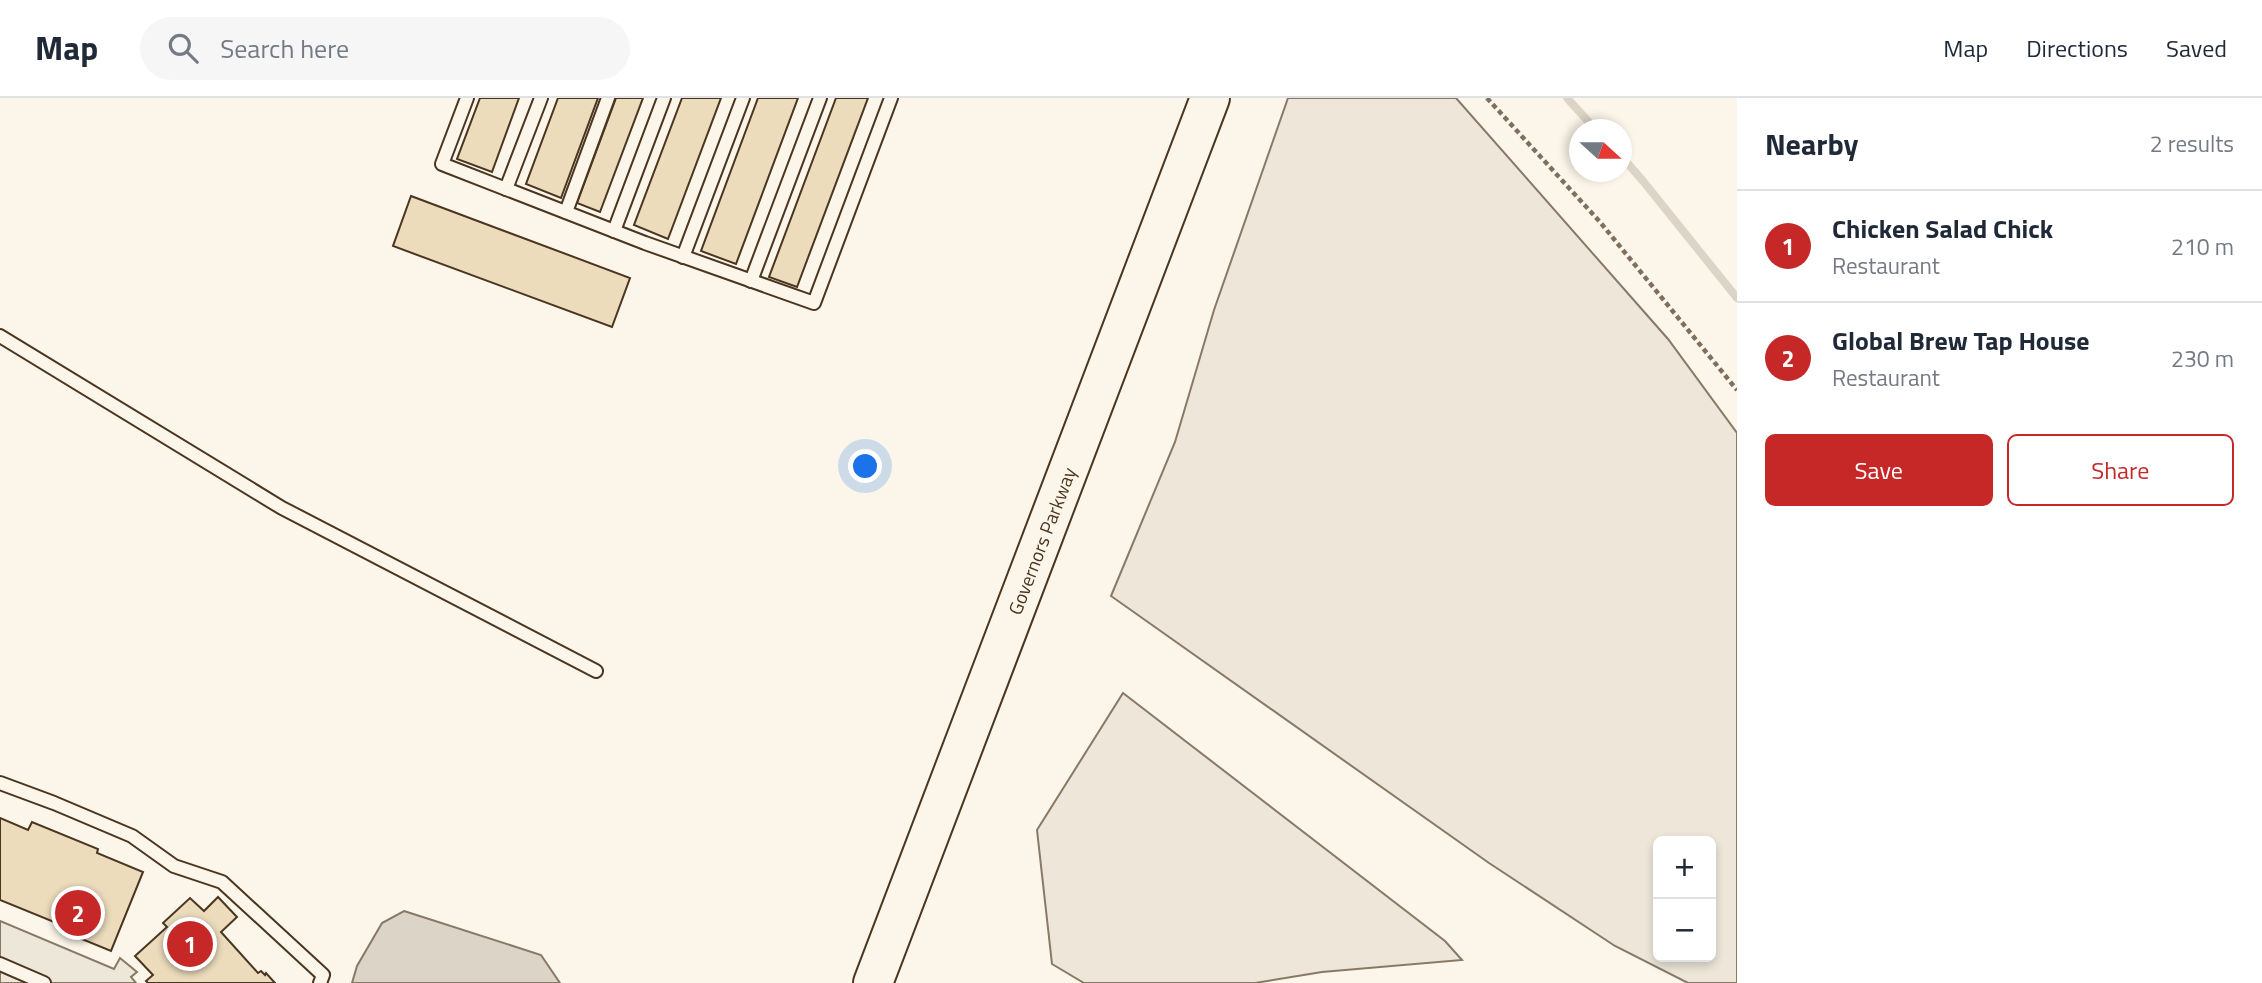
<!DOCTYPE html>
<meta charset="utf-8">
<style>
:root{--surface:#fff;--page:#f6f6f7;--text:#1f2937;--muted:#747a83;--line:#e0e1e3;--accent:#c62828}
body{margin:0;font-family:"Titillium Web",sans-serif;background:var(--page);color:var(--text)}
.controls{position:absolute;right:21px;bottom:21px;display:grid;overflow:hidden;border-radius:10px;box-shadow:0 4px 10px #0003}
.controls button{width:63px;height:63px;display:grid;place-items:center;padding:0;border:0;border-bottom:2px solid var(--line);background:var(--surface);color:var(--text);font:35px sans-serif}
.compass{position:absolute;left:1569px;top:21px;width:63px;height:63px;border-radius:50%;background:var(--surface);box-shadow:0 4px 10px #0003;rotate:111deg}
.you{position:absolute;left:866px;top:369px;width:24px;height:24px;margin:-18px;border:5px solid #fff;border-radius:50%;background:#1a73e8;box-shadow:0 0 0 10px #1a73e833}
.badge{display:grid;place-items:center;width:46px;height:46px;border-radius:50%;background:var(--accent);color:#fff;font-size:23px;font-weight:700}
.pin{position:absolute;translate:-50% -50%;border:4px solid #fff;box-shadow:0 2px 7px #0006}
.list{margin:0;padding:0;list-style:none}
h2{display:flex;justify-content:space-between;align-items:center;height:91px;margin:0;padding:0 28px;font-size:30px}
h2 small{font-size:23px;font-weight:400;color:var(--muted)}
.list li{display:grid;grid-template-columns:46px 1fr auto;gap:21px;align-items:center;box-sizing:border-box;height:112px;padding:0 28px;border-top:2px solid var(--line)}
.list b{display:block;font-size:26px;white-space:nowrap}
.list p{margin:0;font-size:23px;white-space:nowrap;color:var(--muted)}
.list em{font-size:23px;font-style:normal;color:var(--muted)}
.actions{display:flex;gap:14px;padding:21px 28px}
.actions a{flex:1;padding:16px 0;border:2px solid var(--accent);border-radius:10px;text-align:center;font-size:24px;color:var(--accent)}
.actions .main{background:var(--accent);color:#fff}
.icon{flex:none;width:38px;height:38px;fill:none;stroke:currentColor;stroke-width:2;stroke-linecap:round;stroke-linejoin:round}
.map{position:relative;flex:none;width:1737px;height:885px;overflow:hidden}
header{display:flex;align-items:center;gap:42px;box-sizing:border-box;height:98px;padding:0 35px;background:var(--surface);border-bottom:2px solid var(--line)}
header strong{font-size:33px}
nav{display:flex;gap:38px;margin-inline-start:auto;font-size:24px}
.search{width:490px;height:63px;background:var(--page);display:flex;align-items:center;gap:18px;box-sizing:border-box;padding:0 24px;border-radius:38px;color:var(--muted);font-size:26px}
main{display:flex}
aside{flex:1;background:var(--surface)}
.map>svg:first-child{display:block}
</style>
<header>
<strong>Map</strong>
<div class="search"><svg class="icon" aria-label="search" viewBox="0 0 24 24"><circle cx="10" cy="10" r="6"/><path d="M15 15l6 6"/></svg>Search here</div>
<nav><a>Map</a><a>Directions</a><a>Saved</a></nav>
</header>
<main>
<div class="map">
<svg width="1737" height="885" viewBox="0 0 1737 885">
<rect width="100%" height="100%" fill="#fbf6e9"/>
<g fill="#ede6d9" stroke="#887966" stroke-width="2" fill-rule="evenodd">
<path d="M1288,0H1456L1668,241L1737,335V885H1688L1615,848L1489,765L1111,498L1175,344L1214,212ZM1711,743V859H1658V743Z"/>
<path d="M1123,595L1445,843L1462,862L1322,874L1255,885H1084L1052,866L1037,732Z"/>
</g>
<path fill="#ede7d9" stroke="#887966" stroke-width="2" d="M0,823L114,871L120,860L137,874L131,879L136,885H0Z"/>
<path fill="#dcd4c6" stroke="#887966" stroke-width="2" d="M404,813L541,857L560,885H352L357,868L382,825Z"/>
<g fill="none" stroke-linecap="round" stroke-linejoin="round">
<g stroke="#dcd4c6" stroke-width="8">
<path d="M1567,0L1596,32"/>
<path d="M1622,59L1643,83L1737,200"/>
</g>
</g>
<g fill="#ecdcbc" stroke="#4a3520" stroke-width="2">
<path d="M480,0H519L492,74L457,61Z"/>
<path d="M558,0H598L561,100L526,86Z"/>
<path d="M616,0H643L600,114L577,105Z"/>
<path d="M682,0H721L668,141L634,127Z"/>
<path d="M758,0H798L736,166L701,153Z"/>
<path d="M836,0H868L797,189L769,179Z"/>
<path d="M411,98L630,180L612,229L393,148Z"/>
<path d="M0,720L28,732L32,724L98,751L97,755L143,774L111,853L67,835L69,830L0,802Z"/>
<path d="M218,799L237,819L221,834L258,875L261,873L265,877L266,875L275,885H148L146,883L153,877L135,858L167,829L163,825L190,800L204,813Z"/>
</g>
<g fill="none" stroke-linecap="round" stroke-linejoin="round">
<defs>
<g id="service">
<path d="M467,0L442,66L645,145L814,205L891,0"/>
<path d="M506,91L541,0"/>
<path d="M566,114L608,0"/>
<path d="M614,133L664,0"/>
<path d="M683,159L743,0"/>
<path d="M751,183L820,0"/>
<path d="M0,238L282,410L596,573"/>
<path d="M0,685L54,705L132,738L174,768L222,784L323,877L320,885"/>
<path d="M0,866L44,885"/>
</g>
<path id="primary" d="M873,885L1210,0"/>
</defs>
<use href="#service" stroke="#4a3520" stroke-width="16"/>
<use href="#primary" stroke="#4a3520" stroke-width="42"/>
<path stroke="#7f6f5c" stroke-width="4.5" stroke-dasharray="5 3.5" stroke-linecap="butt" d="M1487,0L1600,124L1737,292"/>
<use href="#service" stroke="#fbf6e9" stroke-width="12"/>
<use href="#primary" stroke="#fbf6e9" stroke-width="38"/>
</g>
<g text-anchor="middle" stroke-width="5" stroke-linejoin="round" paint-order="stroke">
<g font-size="19" fill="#4a3520" stroke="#fbf6e9">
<text transform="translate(1042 443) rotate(-69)" y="7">Governors Parkway</text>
</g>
</g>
</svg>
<div class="controls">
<button>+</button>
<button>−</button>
</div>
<svg class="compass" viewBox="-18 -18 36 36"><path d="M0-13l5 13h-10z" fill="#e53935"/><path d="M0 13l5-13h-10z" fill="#747a83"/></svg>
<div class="you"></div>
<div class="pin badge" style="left:190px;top:846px">1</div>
<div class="pin badge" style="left:78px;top:815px">2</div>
</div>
<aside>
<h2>Nearby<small>2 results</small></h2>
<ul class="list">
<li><span class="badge">1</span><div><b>Chicken Salad Chick</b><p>Restaurant</p></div><em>210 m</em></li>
<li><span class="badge">2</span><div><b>Global Brew Tap House</b><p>Restaurant</p></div><em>230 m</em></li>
</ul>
<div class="actions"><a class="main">Save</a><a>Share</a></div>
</aside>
</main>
